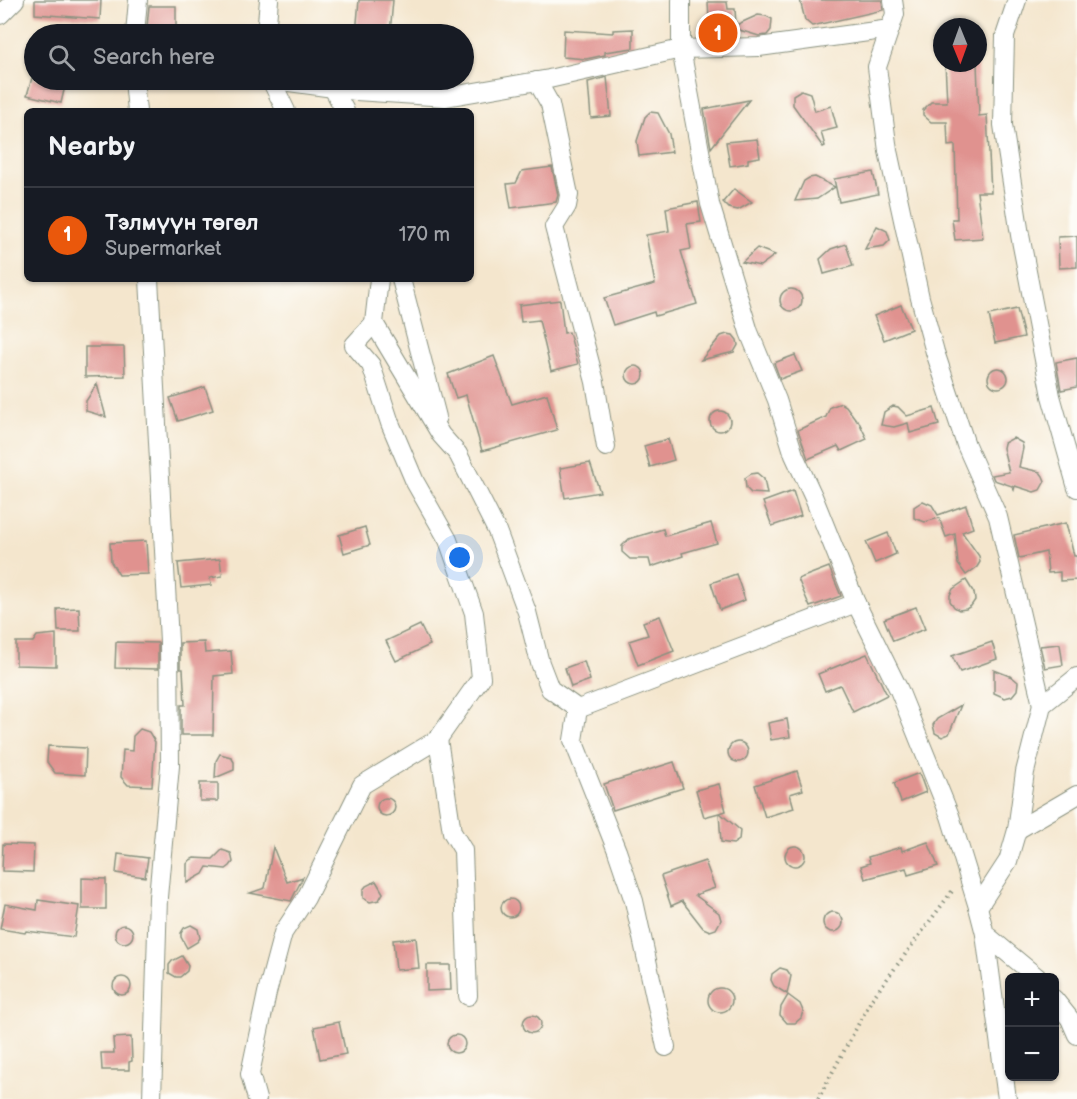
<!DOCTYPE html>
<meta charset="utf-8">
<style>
:root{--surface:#171b24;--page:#20242c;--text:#f1f3f6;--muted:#9ea1a6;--line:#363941;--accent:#ea580c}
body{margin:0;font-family:"Balsamiq Sans",sans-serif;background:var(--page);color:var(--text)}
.controls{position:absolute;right:18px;bottom:18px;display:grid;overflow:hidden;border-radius:9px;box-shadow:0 2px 4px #0004}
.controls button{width:54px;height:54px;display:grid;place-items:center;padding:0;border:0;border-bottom:2px solid var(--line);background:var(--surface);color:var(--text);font:30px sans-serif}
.compass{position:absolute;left:933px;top:18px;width:54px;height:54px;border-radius:50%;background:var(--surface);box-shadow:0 2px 4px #0004;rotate:179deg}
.you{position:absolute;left:460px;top:558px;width:21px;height:21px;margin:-15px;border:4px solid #fff;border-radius:50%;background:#1a73e8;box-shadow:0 0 0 9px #1a73e833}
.badge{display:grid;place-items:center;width:39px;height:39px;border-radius:50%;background:var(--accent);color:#fff;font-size:20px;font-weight:700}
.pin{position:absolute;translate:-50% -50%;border:3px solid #fff;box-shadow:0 2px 6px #0006}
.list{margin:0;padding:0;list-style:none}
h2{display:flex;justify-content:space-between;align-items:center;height:78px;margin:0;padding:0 24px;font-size:26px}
h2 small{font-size:20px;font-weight:400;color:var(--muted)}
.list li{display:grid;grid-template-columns:39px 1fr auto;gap:18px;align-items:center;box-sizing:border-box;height:96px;padding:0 24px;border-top:2px solid var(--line)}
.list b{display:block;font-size:22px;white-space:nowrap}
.list p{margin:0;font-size:20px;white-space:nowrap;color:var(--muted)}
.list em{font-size:20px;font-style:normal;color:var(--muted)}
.icon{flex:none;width:33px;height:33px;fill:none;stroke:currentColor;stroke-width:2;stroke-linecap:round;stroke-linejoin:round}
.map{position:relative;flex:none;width:1077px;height:1099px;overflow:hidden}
.search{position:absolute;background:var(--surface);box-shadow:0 2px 4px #0004;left:24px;top:24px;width:450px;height:66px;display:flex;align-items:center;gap:15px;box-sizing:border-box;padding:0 21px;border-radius:33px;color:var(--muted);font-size:22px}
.panel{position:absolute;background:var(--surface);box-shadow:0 2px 4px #0004;left:24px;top:108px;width:450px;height:174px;border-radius:9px}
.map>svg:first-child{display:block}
</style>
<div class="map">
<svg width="1077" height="1099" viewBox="0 0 1077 1099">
<rect width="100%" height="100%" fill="#fdfcf7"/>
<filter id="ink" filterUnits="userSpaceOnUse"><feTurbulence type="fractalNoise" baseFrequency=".0167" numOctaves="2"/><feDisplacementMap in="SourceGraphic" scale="12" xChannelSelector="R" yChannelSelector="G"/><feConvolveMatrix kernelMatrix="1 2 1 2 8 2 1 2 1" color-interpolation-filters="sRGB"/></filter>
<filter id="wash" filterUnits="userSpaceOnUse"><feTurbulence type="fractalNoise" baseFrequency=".008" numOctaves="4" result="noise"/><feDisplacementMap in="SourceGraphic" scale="24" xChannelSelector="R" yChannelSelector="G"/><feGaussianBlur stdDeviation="1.35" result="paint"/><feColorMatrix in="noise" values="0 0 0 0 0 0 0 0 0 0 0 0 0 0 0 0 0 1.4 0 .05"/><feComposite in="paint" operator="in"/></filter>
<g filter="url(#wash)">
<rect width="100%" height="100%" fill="#f4e6cd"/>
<g id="blocks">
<g fill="#e0928f">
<path d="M35,0H101L100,19L35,14Z"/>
<path d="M359,0H393L390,34H356Z"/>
<path d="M800,0H882L883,10L812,26L805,20Z"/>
<path d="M708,2H727L728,9H735L736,25L758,15L766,16L772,19L771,30L767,35L759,36L736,29V36L710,37Z"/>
<path d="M149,6H176V28L147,27Z"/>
<path d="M633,29V48L605,52V55L586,59L563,57L564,30L613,33V30Z"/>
<path d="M945,63H977L979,116L987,115L991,192H977L983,238L955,240L952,219H957L955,145L948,146L947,122H931L923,115V110L931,102H947Z"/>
<path d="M607,77L611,116L591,118L588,82Z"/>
<path d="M32,78L65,86L61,103L27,95Z"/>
<path d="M801,90L810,93L815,111L831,106L837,128L821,132L825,146L823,147L793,105V95Z"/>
<path d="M749,100L711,148L704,109Z"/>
<path d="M650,112L658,113L669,134L672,152L639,156L637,141L645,117Z"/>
<path d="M757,139L760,157L748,159V163L730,166L726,142Z"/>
<path d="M552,167L558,195L556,202L511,208L507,184L516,183L522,171Z"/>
<path d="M873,172L878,194L839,202L834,179Z"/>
<path d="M815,177L835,187L817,199L795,201L804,181L809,178Z"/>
<path d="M734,189L752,202L738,210L729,208L723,202Z"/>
<path d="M698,202L701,222L687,224L691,249L681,251L697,304L655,316L654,312L613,325L604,298L655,284L646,235L669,231L666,208Z"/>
<path d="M877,226L887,231L890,240L884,246L865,249Z"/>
<path d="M1077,236V267L1059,268L1058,237Z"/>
<path d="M846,244L853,266L824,274L820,259L831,249Z"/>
<path d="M757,248L775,255L760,266L742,262Z"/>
<circle cx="791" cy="300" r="11"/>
<path d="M560,300L564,333L569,332L578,364L551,371L539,320L521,322L519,305Z"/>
<path d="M901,305L911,329L884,340L874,316Z"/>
<path d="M1017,309L1024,337L995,343L989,315Z"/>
<path d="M727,334L733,335L737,340L738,345L734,352L701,360L721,336Z"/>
<path d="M85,347H124L125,376L85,377Z"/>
<path d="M795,355L802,371L780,379L774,363Z"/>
<path d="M494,356L512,404L547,394L557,430L482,451L466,395L456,398L448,374Z"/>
<path d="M1077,358V387L1061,390L1056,362Z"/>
<circle cx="635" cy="375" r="9"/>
<circle cx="998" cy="378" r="10"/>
<path d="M97,384L106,417L86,411V401Z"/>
<path d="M205,387L213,410L178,421L170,398Z"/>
<path d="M841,403L846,406L857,421L858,420L867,439L841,451L838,446L808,459L798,430L826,417L830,407Z"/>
<path d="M893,406L898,407L907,416L934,408L939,425L910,433L908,423L894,427L881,425L884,412Z"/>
<circle cx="720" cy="421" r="10"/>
<path d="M1013,438L1022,443L1023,448L1019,467L1040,472L1043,476L1045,481L1040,490L1034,492L1015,486L1014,490L1012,486L994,480L992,475L1009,472L1003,448L1004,443Z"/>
<path d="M668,439L674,460L650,467L644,446Z"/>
<path d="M590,463L600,492L565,498L560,468Z"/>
<path d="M757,473L764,479L767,494L751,493L746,488L745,478L751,474Z"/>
<path d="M793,491L801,516L772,526L763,502Z"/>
<path d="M923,501L932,505L938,515L966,505L973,528L962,532L979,556L980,562L977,567L966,575L958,564L955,534L946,537L939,518L925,522L914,518V507Z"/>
<path d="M711,523L717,543L682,553L683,556L651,567L649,559H630L622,552V546L629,539L663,529L665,536Z"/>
<path d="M1066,523L1074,556H1077V580L1060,581V572L1048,573L1046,552L1019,558L1014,535Z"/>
<path d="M365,527L370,545L344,553L339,535Z"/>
<path d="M888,533L896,554L875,563L866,542Z"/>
<path d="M146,541L148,574L119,575L111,562L110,543Z"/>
<path d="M220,559L222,576L210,578L211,585L181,588L178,563Z"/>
<path d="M829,567L841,596L810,607L798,579Z"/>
<path d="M736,574L745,600L720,610L711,583Z"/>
<path d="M966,580L974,593L975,600L971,606L966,609L959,610L954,607L950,601V595L953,589Z"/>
<path d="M916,607L925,629L893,641L884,619Z"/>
<path d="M79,608L80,631H58L57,609Z"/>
<path d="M660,616L674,651L638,665L629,641L648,635L643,622Z"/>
<path d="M420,625L430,645L396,661L386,641Z"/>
<path d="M56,634V666L16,665V642H33L37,636Z"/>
<path d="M116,642L158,643V669L115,668Z"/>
<path d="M204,642L205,653L231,651L233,674L214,676L213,735H181V705H185L183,669H180V643Z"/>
<path d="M992,642L997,659L960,672L952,656Z"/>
<path d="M1060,644L1063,665L1045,668L1040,646Z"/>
<path d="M867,654L887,695L853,712L840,685L825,691L818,674Z"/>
<path d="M584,661L590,680L571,687L565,668Z"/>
<path d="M994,670L1012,677L1018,682L1017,690L1012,696L1005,698L994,693Z"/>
<path d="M961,705L949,734L942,737L935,733L933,725L937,719Z"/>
<path d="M787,719L790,737L771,740L768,723Z"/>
<path d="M140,729L149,732L155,742L152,786L128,785L121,777L123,750L132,751L133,736Z"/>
<circle cx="738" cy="752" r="10"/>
<path d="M48,746L86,748L85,775L55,773L47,762Z"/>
<path d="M220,754L231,757L234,762V770L215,778L216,761Z"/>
<path d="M674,762L683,788L613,810L604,784Z"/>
<path d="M797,771L803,790L790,794L794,808L765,817L755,785Z"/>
<path d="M919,773L926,792L901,802L894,783Z"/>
<rect x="200" y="783" width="18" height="18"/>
<path d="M719,784L726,811L720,813L740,830L739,840L733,844L721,842L719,813L704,817L696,790Z"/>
<circle cx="386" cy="807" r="9"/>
<path d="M928,842L938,866L908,875L906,868L865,879L861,866L870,863L868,857L901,847L902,851Z"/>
<path d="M3,844L34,845L33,872L2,871Z"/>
<circle cx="795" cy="856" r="10"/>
<path d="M273,847L287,882L303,877L291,901L250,893L265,888Z"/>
<path d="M222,850L231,853L233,862L230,866L226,869L207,867L203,874L187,883V864L190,860L194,858L213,859Z"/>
<path d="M118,854L148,858L145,877L116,873Z"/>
<path d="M705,861L715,888L695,895L719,913L721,920L716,929L710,931L703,928L682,901L671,906L661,876Z"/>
<path d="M82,878L106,879V909H82Z"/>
<path d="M376,881L383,893L379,900L370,902L363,898V890L366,886Z"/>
<circle cx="510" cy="908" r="9"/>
<path d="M38,900L79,906L74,937L26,931L25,933L0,929L5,904L37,910Z"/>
<circle cx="833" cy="922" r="10"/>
<circle cx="124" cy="934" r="9"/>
<path d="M191,925L198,929L200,938L197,942L187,948L181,937V933L184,928Z"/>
<path d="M416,938L419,968L396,970L393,940Z"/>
<path d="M182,956L188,966L187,971L180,977H176L169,973V965L172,961Z"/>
<path d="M427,965H450L451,990L427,991Z"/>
<path d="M780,968L787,970L791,976L787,994L774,986L771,980L772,974Z"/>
<circle cx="122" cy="986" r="9"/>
<circle cx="720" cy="1000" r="12"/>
<path d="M788,995L800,1004L803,1011L801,1018L795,1023H787L780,1015L781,1007Z"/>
<circle cx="532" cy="1024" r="9"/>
<path d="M339,1022L346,1054L320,1059L314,1027Z"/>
<circle cx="456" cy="1044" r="9"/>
<path d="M131,1037L132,1061L129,1062V1070H102L101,1053H114L113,1038Z"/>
</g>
</g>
</g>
<g filter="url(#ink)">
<use href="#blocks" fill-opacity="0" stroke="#8a9280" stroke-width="1.5"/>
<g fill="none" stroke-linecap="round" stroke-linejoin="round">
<defs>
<g id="minor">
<path d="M681,0V49L710,204L749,332L777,400L794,455L813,496L856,603L899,690L950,816L978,907"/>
<path d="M893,0L895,14L877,67L888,151L920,298L935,352L966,445L998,517L1042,705"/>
<path d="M1017,0L1005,36L1003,125L1020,235L1051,396L1077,488"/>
<path d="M0,15L15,0"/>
<path d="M135,34L138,0"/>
<path d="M266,34L269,0"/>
<path d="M134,80L137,111"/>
<path d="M271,80L286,111"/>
<path d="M274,80L356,91L446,97L549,79L681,49L759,47L890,29"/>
<path d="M537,81L550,104L569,195L567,206L554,227L595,382L606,447"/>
<path d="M333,88L345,111"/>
<path d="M149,279L169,641L170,766L158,897L152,1099"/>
<path d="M379,279L374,323L441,435L458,454L497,531L527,612L540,663L550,689L578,709L573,740L617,851L634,901L666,1047"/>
<path d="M401,279L437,417"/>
<path d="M578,709L856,603"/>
<path d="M438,739L452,832L463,850L468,996"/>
<path d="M1017,830L1077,795"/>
<path d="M985,934L1038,978"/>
<path d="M1054,999L1070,1019L1077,1035"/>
<path d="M257,1099L250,1074L267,993L283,933L306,898L362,785L438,739L481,678L474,613L448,540L415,482L390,423L371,365L354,345L374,323"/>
<path d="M1007,1099L985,934L978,907L1008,861L1017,830L1025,772L1042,705L1077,677"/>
</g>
</defs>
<use href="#minor" stroke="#8a9280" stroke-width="20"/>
<path stroke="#8a9280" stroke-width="4" stroke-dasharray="1.5 4.5" stroke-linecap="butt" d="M818,1099L872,999L953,890"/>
<use href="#minor" stroke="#fff" stroke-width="18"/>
</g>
</g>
</svg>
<div class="controls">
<button>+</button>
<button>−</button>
</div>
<svg class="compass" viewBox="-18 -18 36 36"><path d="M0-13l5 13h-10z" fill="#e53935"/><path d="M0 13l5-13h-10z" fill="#9ea1a6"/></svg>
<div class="you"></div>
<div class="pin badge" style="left:718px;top:33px">1</div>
<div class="search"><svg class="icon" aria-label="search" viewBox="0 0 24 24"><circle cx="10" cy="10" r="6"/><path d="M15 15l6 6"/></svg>Search here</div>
<section class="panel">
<h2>Nearby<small></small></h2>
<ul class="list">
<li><span class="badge">1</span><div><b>Тэлмүүн төгөл</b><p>Supermarket</p></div><em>170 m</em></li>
</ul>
</section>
</div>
